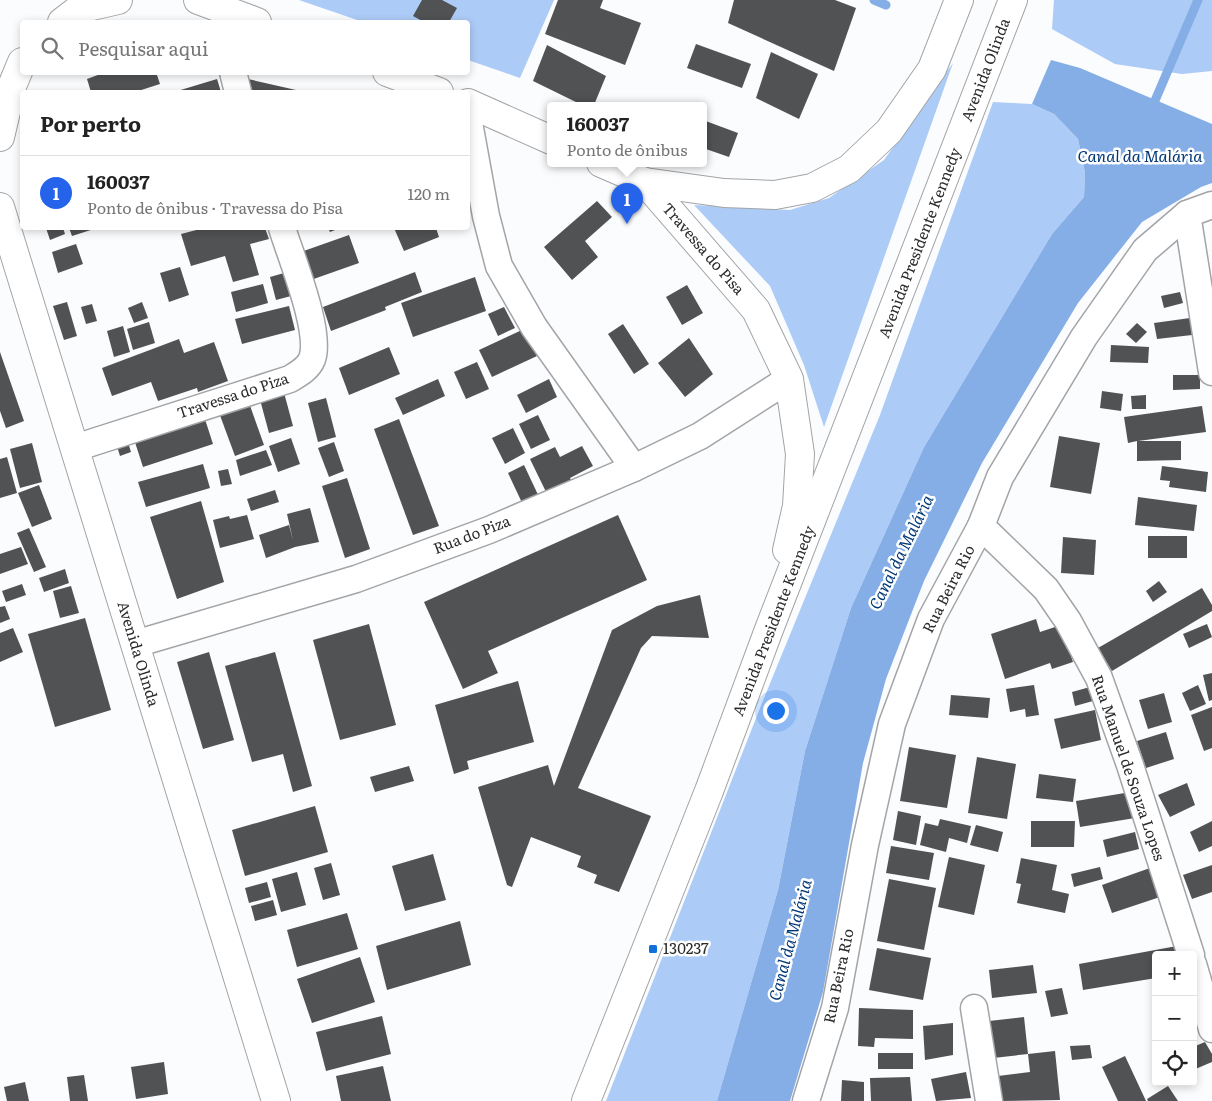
<!DOCTYPE html>
<html lang="pt">
<meta charset="utf-8">
<style>
:root{--surface:#fff;--page:#f6f6f6;--text:#222;--muted:#767676;--line:#e0e0e0;--accent:#2563eb}
body{margin:0;font-family:Literata,serif;background:var(--page);color:var(--text)}
.controls{position:absolute;right:15px;bottom:15px;display:grid;overflow:hidden;border-radius:5px;box-shadow:0 2px 8px #0003}
.controls button{width:45px;height:45px;display:grid;place-items:center;padding:0;border:0;border-bottom:1px solid var(--line);background:var(--surface);color:var(--text);font:25px sans-serif}
.you{position:absolute;left:775px;top:710px;width:18px;height:18px;margin:-12px;border:4px solid #fff;border-radius:50%;background:#1a73e8;box-shadow:0 0 0 8px #1a73e833}
.badge{display:grid;place-items:center;width:32px;height:32px;border-radius:50%;background:var(--accent);color:#fff;font-size:16px;font-weight:700}
.pin{position:absolute;translate:-50% -41px;filter:drop-shadow(0 1px 2px #0008)}
.pin::after{content:'';position:absolute;top:26px;width:18px;height:15px;background:inherit;clip-path:polygon(0 0,100% 0,50% 100%)}
.popup{position:absolute;left:547px;top:102px;width:160px;height:65px;box-sizing:border-box;display:grid;place-content:center;border-radius:5px;background:var(--surface);filter:drop-shadow(0 1px 4px #0005);font-size:16px;white-space:nowrap;color:var(--muted)}
.popup b{font-size:19px;color:var(--text)}
.popup::after{content:'';position:absolute;left:50%;top:100%;margin-left:-10px;border:10px solid transparent;border-top-color:var(--surface)}
.list{margin:0;padding:0;list-style:none}
h2{display:flex;justify-content:space-between;align-items:center;height:65px;margin:0;padding:0 20px;font-size:21px}
h2 small{font-size:16px;font-weight:400;color:var(--muted)}
.list li{display:grid;grid-template-columns:32px 1fr auto;gap:15px;align-items:center;box-sizing:border-box;height:75px;padding:0 20px;border-top:1px solid var(--line)}
.list b{display:block;font-size:19px;white-space:nowrap}
.list p{margin:0;font-size:16px;white-space:nowrap;color:var(--muted)}
.list em{font-size:16px;font-style:normal;color:var(--muted)}
.icon{flex:none;width:28px;height:28px;fill:none;stroke:currentColor;stroke-width:2;stroke-linecap:round;stroke-linejoin:round}
.map{position:relative;flex:none;width:1212px;height:1101px;overflow:hidden}
.search{position:absolute;background:var(--surface);box-shadow:0 2px 8px #0003;left:20px;top:20px;width:450px;height:55px;display:flex;align-items:center;gap:12px;box-sizing:border-box;padding:0 18px;border-radius:5px;color:var(--muted);font-size:19px}
.panel{position:absolute;background:var(--surface);box-shadow:0 2px 8px #0003;left:20px;top:90px;width:450px;height:140px;border-radius:5px}
.map>svg:first-child{display:block}
</style>
<div class="map">
<svg width="1212" height="1101" viewBox="0 0 1212 1101">
<rect width="100%" height="100%" fill="#fafcfe"/>
<g fill="#accbf6">
<path d="M299,0H554L520,78L468,60V22H363Z"/>
<path d="M1054,0H1212V71L1182,74L1115,64L1052,29Z"/>
<path d="M953,63L824,427L804,365L770,286L694,205L790,210L829,198L884,160Z"/>
<path d="M993,102L1032,104L1054,114L1078,139L1085,173L1084,197L1052,234L924,447L851,608L805,751L778,890L717,1101H606L760,708L880,415Z"/>
</g>
<path fill="#85aee6" d="M1051,60L1080,68L1212,124V183L1201,187L1142,222L1078,303L982,463L924,581L886,679L863,763L823,992L790,1101H717L778,890L805,751L851,608L924,447L1052,234L1084,197L1085,173L1078,139L1054,114L1032,104Z"/>
<g fill="none" stroke-linecap="round" stroke-linejoin="round">
<g stroke="#85aee6" stroke-width="9">
<path d="M874,0L886,5"/>
<path d="M1151,110L1198,0"/>
</g>
</g>
<g fill="#505254">
<path d="M422,0H442L457,8L449,22H424L413,16Z"/>
<path d="M558,0H603L600,8L641,23L625,65L545,34Z"/>
<path d="M734,0H835L856,8L834,71L728,23Z"/>
<path d="M696,44L751,64L742,88L687,68Z"/>
<path d="M547,45L606,76L594,105H582L533,81Z"/>
<path d="M771,52L818,74L799,119L756,98Z"/>
<path d="M106,72H156L160,84L135,92H91L87,79Z"/>
<path d="M217,79L221,92H174Z"/>
<path d="M248,79L296,90L297,92H253Z"/>
<path d="M703,120L738,133L729,157L703,148Z"/>
<path d="M597,201L612,217L585,241L598,257L572,280L544,247Z"/>
<path d="M46,228H63L65,234L50,240Z"/>
<path d="M69,228H97L72,236Z"/>
<path d="M204,228H265L269,239L250,244L259,275L233,282L225,256L191,266L181,234Z"/>
<path d="M328,228H340L330,232Z"/>
<path d="M394,228H436L439,237L404,251Z"/>
<path d="M349,235L359,263L308,281L298,253Z"/>
<path d="M76,244L83,264L58,273L52,252Z"/>
<path d="M180,267L189,295L169,302L160,273Z"/>
<path d="M415,272L422,292L385,307L386,310L331,331L323,307Z"/>
<path d="M284,273L291,296L276,300L270,277Z"/>
<path d="M475,277L486,311L413,337L401,303Z"/>
<path d="M263,284L268,303L236,312L231,292Z"/>
<path d="M687,285L703,313L682,325L666,297Z"/>
<path d="M1180,292L1183,303L1164,308L1161,296Z"/>
<path d="M67,302L77,336L64,340L53,306Z"/>
<path d="M142,302L148,318L134,323L128,308Z"/>
<path d="M92,304L97,321L86,324L81,307Z"/>
<path d="M289,306L295,330L242,344L235,319Z"/>
<path d="M504,307L515,328L498,336L488,314Z"/>
<path d="M1190,318L1192,335L1157,339L1154,323Z"/>
<path d="M149,322L155,343L133,350L127,329Z"/>
<path d="M1137,323L1147,332L1136,343L1126,334Z"/>
<path d="M623,324L649,364L634,374L608,334Z"/>
<path d="M123,326L130,352L114,357L107,331Z"/>
<path d="M524,329L537,356L492,377L479,350Z"/>
<path d="M689,338L713,374L685,397L658,363Z"/>
<path d="M179,339L184,353L214,342L228,381L198,392L197,388L158,401L151,382L112,396L102,368Z"/>
<path d="M1111,345L1149,347L1148,363L1110,362Z"/>
<path d="M389,347L400,374L349,395L339,368Z"/>
<path d="M0,352L24,421L6,428L0,411Z"/>
<path d="M477,362L489,389L466,399L454,372Z"/>
<path d="M1173,375H1200V389L1173,390Z"/>
<path d="M438,379L445,396L403,415L395,398Z"/>
<path d="M549,379L557,397L526,413L517,395Z"/>
<path d="M283,389L293,426L269,433L259,396Z"/>
<path d="M1102,391L1123,394L1121,411L1100,408Z"/>
<path d="M1146,395V409H1132L1131,396Z"/>
<path d="M326,398L336,437L318,442L308,403Z"/>
<path d="M248,400L264,445L235,456L218,410Z"/>
<path d="M1202,406L1206,432L1138,441H1181V460L1137,461V441L1128,443L1124,417Z"/>
<path d="M202,410L213,444L143,467L132,433Z"/>
<path d="M538,415L550,440L531,449L519,424Z"/>
<path d="M399,419L439,526L413,535L374,429Z"/>
<path d="M513,428L525,453L505,464L492,438Z"/>
<path d="M1059,436L1100,443L1091,494L1050,487Z"/>
<path d="M291,438L300,464L278,472L269,446Z"/>
<path d="M127,439L131,452L120,456L116,443Z"/>
<path d="M334,442L344,471L329,477L318,448Z"/>
<path d="M32,443L42,482L20,488L10,449Z"/>
<path d="M582,446L593,466L570,478L573,484L548,496L530,459L555,447L560,457Z"/>
<path d="M266,450L272,465L240,476L236,460Z"/>
<path d="M7,457L17,493L0,498V459Z"/>
<path d="M203,464L210,488L146,507L138,482Z"/>
<path d="M524,465L540,499L524,507L508,473Z"/>
<path d="M1162,466L1208,472L1206,492L1169,487L1170,481L1160,480Z"/>
<path d="M228,469L232,484L221,486L218,471Z"/>
<path d="M347,478L370,549L345,558L322,486Z"/>
<path d="M39,485L52,519L32,527L18,493Z"/>
<path d="M275,490L279,502L251,511L247,499Z"/>
<path d="M1138,497L1197,505L1194,531L1135,525Z"/>
<path d="M201,501L224,582L177,599L150,517Z"/>
<path d="M310,508L319,542L295,547L266,558L259,535L289,525L293,540L287,514Z"/>
<path d="M247,515L254,539L220,548L213,520L229,516L230,519Z"/>
<path d="M618,515L647,580L488,651L498,673L463,689L424,602Z"/>
<path d="M29,528L46,567L34,572L17,533Z"/>
<rect x="1148" y="536" width="39" height="22"/>
<path d="M1063,537L1096,540L1094,575L1061,573Z"/>
<path d="M21,547L28,564L0,574V554Z"/>
<path d="M65,569L69,583L44,592L39,578Z"/>
<path d="M1159,581L1167,592L1153,602L1146,591Z"/>
<path d="M22,584L26,595L6,602L2,591Z"/>
<path d="M71,586L79,613L60,618L53,591Z"/>
<path d="M1202,588L1212,605V611L1112,671L1098,648Z"/>
<path d="M700,595L709,638L652,636L641,648L578,788L651,816L619,892L594,883L597,875L577,867L581,856L531,837L512,887L507,885L478,787L548,765L554,786L612,630L657,606Z"/>
<path d="M5,606L10,619L0,623V607Z"/>
<path d="M85,618L111,710L55,727L28,634Z"/>
<path d="M1036,619L1040,632L1061,625L1073,662L1052,669L1050,663L1005,679L991,634Z"/>
<path d="M369,624L396,725L340,740L313,640Z"/>
<path d="M1207,624L1212,637L1189,648L1183,634Z"/>
<path d="M13,628L23,652L0,662V633Z"/>
<path d="M209,652L234,740L203,749L177,662Z"/>
<path d="M275,652L312,786L293,792L283,754L252,762L225,666Z"/>
<path d="M1212,673V700L1209,701L1203,675Z"/>
<path d="M518,681L534,742L467,761L469,769L454,774L435,705Z"/>
<path d="M1034,685L1039,715L1026,717L1025,709L1010,712L1006,689Z"/>
<path d="M1198,685L1206,704L1190,711L1182,693Z"/>
<path d="M1090,687L1093,701L1075,706L1072,692Z"/>
<path d="M1164,693L1172,722L1148,729L1139,700Z"/>
<path d="M951,695L990,698L988,718L949,715Z"/>
<path d="M1212,707V748L1204,751L1191,715Z"/>
<path d="M1095,710L1101,740L1061,749L1054,719Z"/>
<path d="M1166,732L1174,759L1146,768L1137,741Z"/>
<path d="M909,747L956,755L947,808L900,801Z"/>
<path d="M977,757L1016,764L1007,819L968,813Z"/>
<path d="M409,766L414,781L375,792L370,777Z"/>
<path d="M1039,774L1076,779L1073,802L1036,798Z"/>
<path d="M1187,783L1195,805L1170,817L1158,795Z"/>
<path d="M1131,792L1135,818L1080,827L1076,801Z"/>
<path d="M315,806L328,852L245,876L232,830Z"/>
<path d="M898,811L921,816L916,845L893,840Z"/>
<path d="M940,819L971,826L967,843L949,838L946,852L920,845L925,823L938,826Z"/>
<path d="M1031,821H1075L1074,847H1031Z"/>
<path d="M1212,821V846L1199,852L1190,832Z"/>
<path d="M976,825L1003,832L998,852L970,845Z"/>
<path d="M1135,832L1139,849L1107,857L1103,840Z"/>
<path d="M891,846L934,853L929,880L886,873Z"/>
<path d="M433,854L446,900L405,911L392,866Z"/>
<path d="M949,857L985,865L974,915L938,907Z"/>
<path d="M1021,858L1057,865L1052,890L1069,894L1065,913L1017,903L1021,884L1016,883Z"/>
<path d="M331,863L340,895L323,900L314,868Z"/>
<path d="M1212,865V892L1192,899L1183,875Z"/>
<path d="M1100,867L1103,879L1074,887L1071,874Z"/>
<path d="M1150,868L1160,897L1112,913L1102,885Z"/>
<path d="M297,872L306,905L281,912L272,879Z"/>
<path d="M889,879L936,888L924,950L877,941Z"/>
<path d="M267,882L271,897L249,903L245,888Z"/>
<path d="M273,900L277,915L255,921L251,906Z"/>
<path d="M347,913L358,949L297,967L287,930Z"/>
<path d="M460,921L471,965L387,990L376,946Z"/>
<path d="M1177,946L1179,955H1156V978L1083,990L1079,964Z"/>
<path d="M877,948L931,958L923,1000L869,990Z"/>
<path d="M360,957L375,1002L312,1023L297,979Z"/>
<path d="M1033,965L1037,993L992,998L989,970Z"/>
<path d="M1062,988L1068,1014L1051,1017L1045,991Z"/>
<path d="M859,1008L913,1010V1039L875,1038L874,1047L858,1046Z"/>
<path d="M382,1016L391,1054L326,1071L316,1032Z"/>
<path d="M1024,1017L1028,1054L1055,1051L1060,1100L1001,1101L998,1076L1030,1072L1028,1054L993,1058L989,1021Z"/>
<path d="M953,1023V1055L925,1060L923,1026Z"/>
<path d="M1205,1042L1212,1054V1062L1193,1070V1047Z"/>
<path d="M1090,1045L1092,1058L1072,1060L1070,1046Z"/>
<rect x="878" y="1053" width="35" height="16"/>
<path d="M1125,1056L1146,1101H1118L1102,1067Z"/>
<path d="M164,1062L168,1094L136,1099L131,1067Z"/>
<path d="M383,1066L391,1101H341L336,1076Z"/>
<path d="M966,1072L971,1098L936,1101L931,1079Z"/>
<path d="M84,1075L88,1101H70L67,1077Z"/>
<path d="M910,1077L912,1101H871L870,1078Z"/>
<path d="M842,1080L864,1082V1101H841Z"/>
<path d="M25,1082L29,1101H7L4,1087Z"/>
<path d="M1168,1086L1178,1101H1148L1147,1099Z"/>
</g>
<g fill="none" stroke-linecap="round" stroke-linejoin="round">
<defs>
<g id="street">
<path d="M233,72L238,92"/>
<path d="M468,117L486,216L499,266L534,327L634,468"/>
<path d="M1187,214L1212,372"/>
<path d="M75,448L290,379C298,374 308,369 312,359C322,332 291,257 282,228"/>
<path d="M981,526L1046,589L1068,621L1099,678L1130,765L1191,955"/>
<path d="M135,644L356,579L489,530L634,468L700,436L789,379"/>
<path d="M1193,964L1212,1029"/>
<path d="M974,1008L989,1101"/>
<path d="M806,1101L835,1008L865,845L892,724L931,619L981,526L1000,477L1084,337L1145,250L1187,214L1212,205"/>
</g>
<g id="primary">
<path d="M198,0L257,22"/>
<path d="M62,22L79,9L118,0"/>
<path d="M387,72L439,92"/>
<path d="M468,103L551,140"/>
<path d="M0,137L12,86L22,62"/>
<path d="M601,163L645,182L724,193L775,195L812,188L849,169L889,131L932,69L959,0"/>
<path d="M645,182L756,310L789,379L800,454L797,506L787,550"/>
<path d="M0,207L276,1101"/>
<path d="M586,1101L709,791L768,632L1013,0"/>
</g>
</defs>
<use href="#street" stroke="#a3a4a7" stroke-width="29"/>
<use href="#primary" stroke="#a3a4a7" stroke-width="30"/>
<use href="#street" stroke="#fff" stroke-width="26"/>
<use href="#primary" stroke="#fff" stroke-width="28"/>
</g>
<rect fill="#1170d9" stroke="#fff" stroke-width="2" x="648" y="944" width="10" height="10" rx="2.5"/>
<g text-anchor="middle" stroke-width="5" stroke-linejoin="round" paint-order="stroke">
<g font-size="15" fill="#2b2c2c" stroke="#fff">
<text transform="translate(986 70) rotate(-69)" y="5">Avenida Olinda</text>
<text transform="translate(920 243) rotate(-69)" y="5">Avenida Presidente Kennedy</text>
<text transform="translate(703 249) rotate(49)" y="5">Travessa do Pisa</text>
<text transform="translate(233 396) rotate(-18)" y="5">Travessa do Piza</text>
<text transform="translate(472 535) rotate(-21)" y="5">Rua do Piza</text>
<text transform="translate(949 589) rotate(-63)" y="5">Rua Beira Rio</text>
<text transform="translate(774 621) rotate(-69)" y="5">Avenida Presidente Kennedy</text>
<text transform="translate(138 654) rotate(73)" y="5">Avenida Olinda</text>
<text transform="translate(1128 768) rotate(71)" y="5">Rua Manuel de Souza Lopes</text>
<text transform="translate(839 976) rotate(-78)" y="5">Rua Beira Rio</text>
</g>
<g font-size="15" fill="#2b2c2c" stroke="#fff" text-anchor="start">
<text x="663" y="954">130237</text>
</g>
<g font-size="16" font-style="italic" fill="#003878" stroke="#fff">
<text x="1140" y="162">Canal da Malária</text>
<text transform="translate(901 552) rotate(-64)" y="6">Canal da Malária</text>
<text transform="translate(790 940) rotate(-75)" y="6">Canal da Malária</text>
</g>
</g>
</svg>
<div class="controls">
<button>+</button>
<button>−</button>
<button><svg class="icon" aria-label="locate" viewBox="0 0 24 24"><circle cx="12" cy="12" r="6"/><path d="M12 2v4M12 18v4M2 12h4M18 12h4"/></svg></button>
</div>
<div class="you"></div>
<div class="pin badge" style="left:627px;top:224px">1</div>
<div class="popup"><b>160037</b>Ponto de ônibus</div>
<div class="search"><svg class="icon" aria-label="search" viewBox="0 0 24 24"><circle cx="10" cy="10" r="6"/><path d="M15 15l6 6"/></svg>Pesquisar aqui</div>
<section class="panel">
<h2>Por perto<small></small></h2>
<ul class="list">
<li><span class="badge">1</span><div><b>160037</b><p>Ponto de ônibus · Travessa do Pisa</p></div><em>120 m</em></li>
</ul>
</section>
</div>
